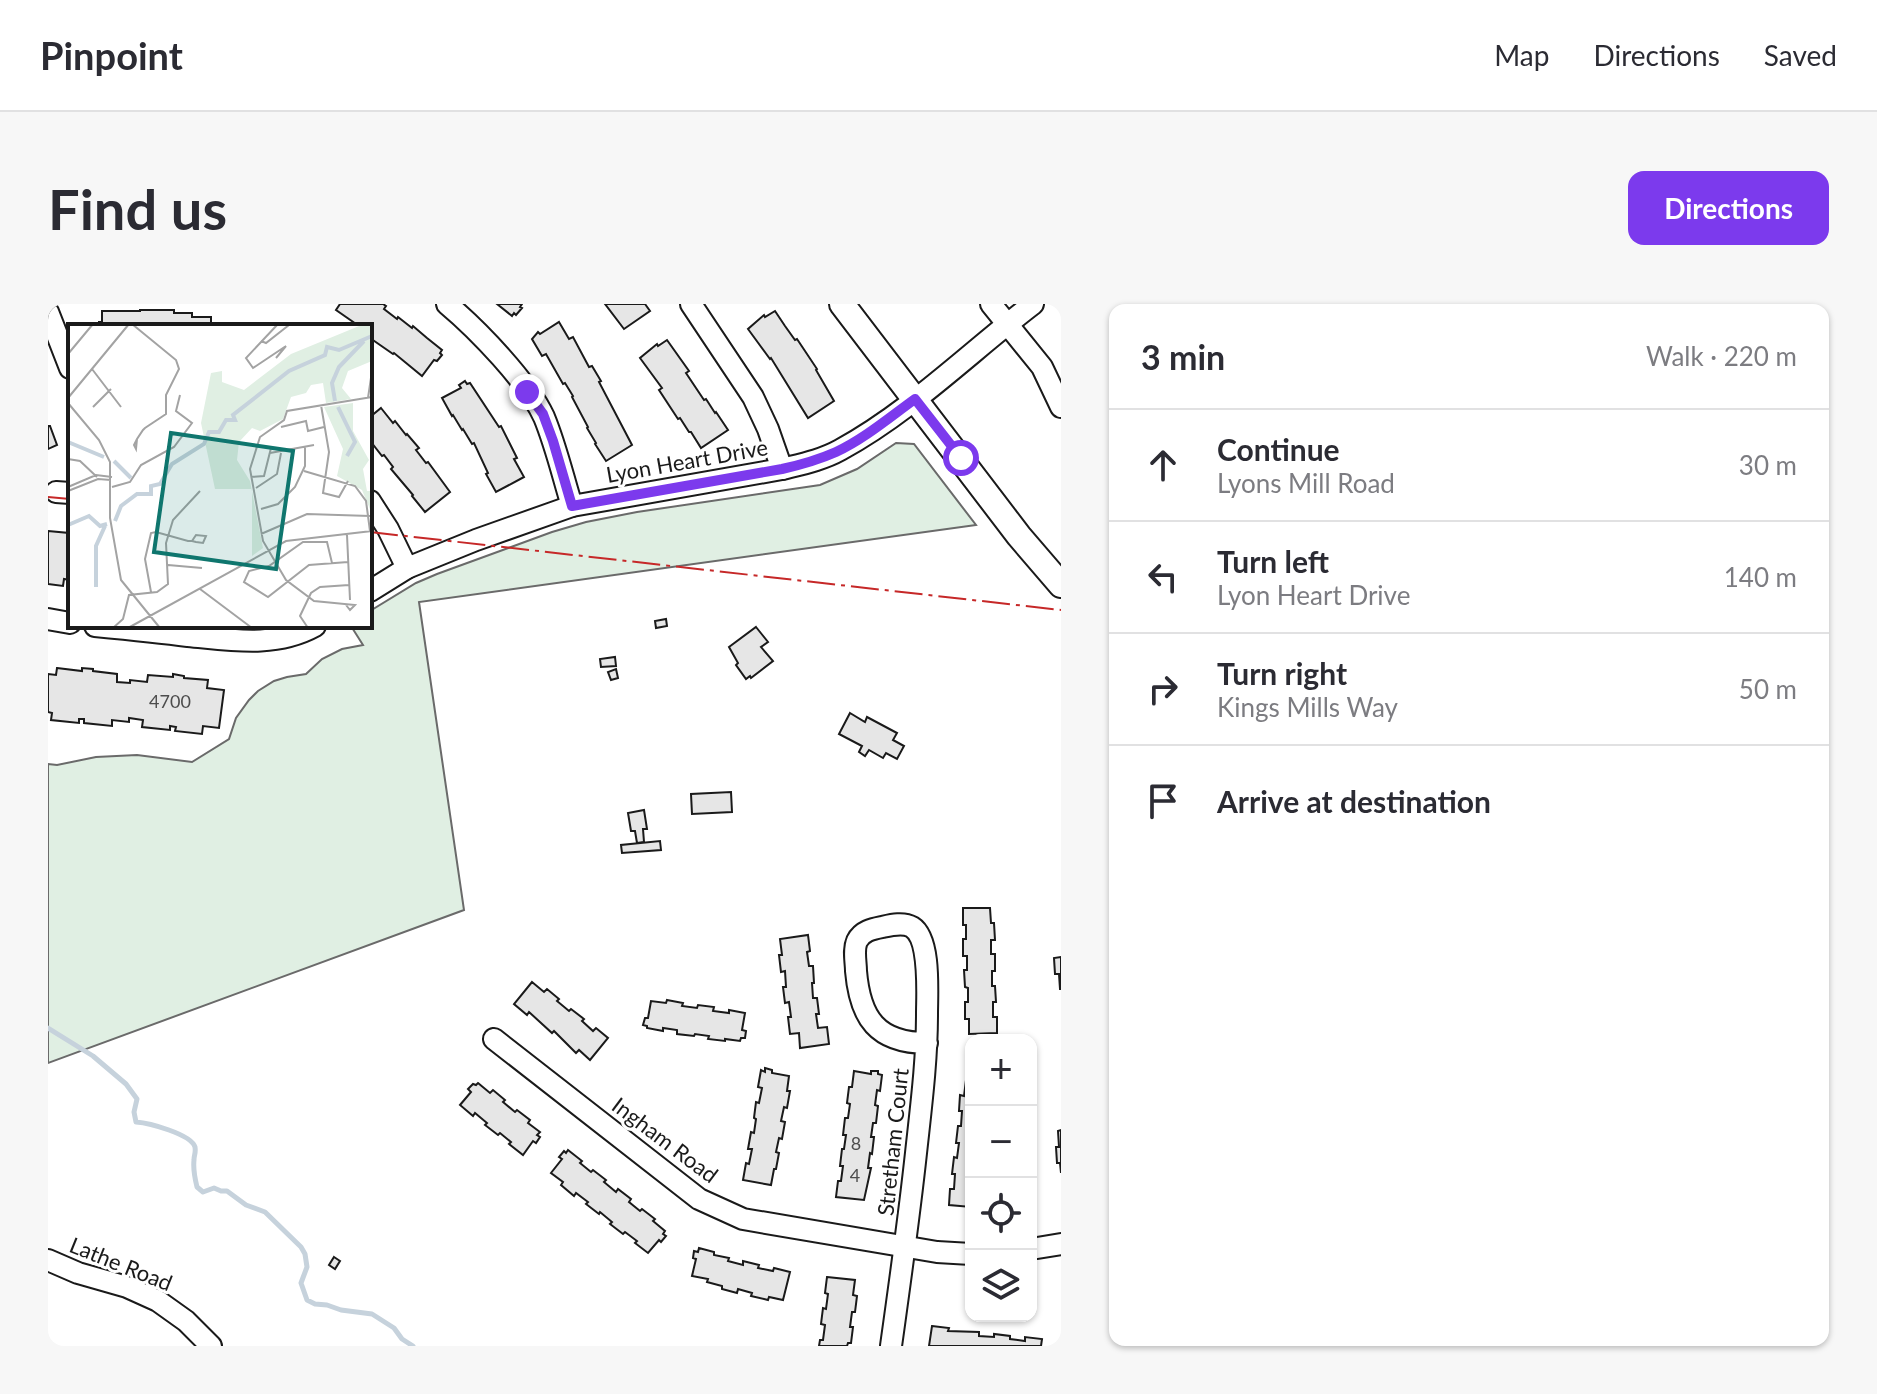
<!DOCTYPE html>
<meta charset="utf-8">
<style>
:root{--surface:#fff;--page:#f7f7f7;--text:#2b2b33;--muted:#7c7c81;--line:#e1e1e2;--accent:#7c3aed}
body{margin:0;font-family:Lato,sans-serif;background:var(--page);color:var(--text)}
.controls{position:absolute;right:24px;bottom:24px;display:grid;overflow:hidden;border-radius:16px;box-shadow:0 2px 6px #0004}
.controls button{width:72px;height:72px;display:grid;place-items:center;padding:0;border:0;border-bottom:2px solid var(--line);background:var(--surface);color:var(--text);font:40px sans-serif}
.stop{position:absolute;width:24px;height:24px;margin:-18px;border:6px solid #7c3aed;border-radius:50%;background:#fff}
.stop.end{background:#7c3aed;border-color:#fff;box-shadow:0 2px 8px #0008}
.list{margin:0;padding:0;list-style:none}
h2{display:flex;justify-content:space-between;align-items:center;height:104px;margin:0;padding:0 32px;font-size:34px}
h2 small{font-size:26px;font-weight:400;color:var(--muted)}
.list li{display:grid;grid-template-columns:52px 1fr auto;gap:24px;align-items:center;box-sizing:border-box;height:112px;padding:0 32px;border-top:2px solid var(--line)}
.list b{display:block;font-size:30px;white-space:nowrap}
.list p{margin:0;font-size:26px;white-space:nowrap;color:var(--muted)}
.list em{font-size:26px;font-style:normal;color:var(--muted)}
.icon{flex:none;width:44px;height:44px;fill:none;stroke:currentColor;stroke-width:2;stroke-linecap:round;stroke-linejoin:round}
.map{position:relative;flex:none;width:1013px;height:1042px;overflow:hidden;border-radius:16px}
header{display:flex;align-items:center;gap:48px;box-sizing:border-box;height:112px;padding:0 40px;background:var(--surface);border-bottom:2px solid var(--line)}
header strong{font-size:38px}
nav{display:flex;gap:44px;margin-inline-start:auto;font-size:28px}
.intro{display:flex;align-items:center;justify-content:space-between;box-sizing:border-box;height:192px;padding:0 48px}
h1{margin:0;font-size:56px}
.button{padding:20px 36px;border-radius:16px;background:var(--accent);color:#fff;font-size:28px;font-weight:700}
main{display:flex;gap:48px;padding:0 48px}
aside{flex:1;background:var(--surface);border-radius:16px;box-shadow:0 2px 6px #0004}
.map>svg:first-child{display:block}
</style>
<header>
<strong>Pinpoint</strong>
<nav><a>Map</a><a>Directions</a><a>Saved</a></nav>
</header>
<div class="intro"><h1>Find us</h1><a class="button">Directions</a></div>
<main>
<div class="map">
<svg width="1013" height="1042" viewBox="0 0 1013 1042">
<rect width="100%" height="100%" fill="#fff"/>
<path fill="#e0efe3" stroke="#6a6a6a" stroke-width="2" d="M848,139L866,140L928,221L371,298L416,606L0,759V460L9,461L48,453L89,451L144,458L181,435L188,414L201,396L210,387L226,377L239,373L258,370L274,355L294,345L315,341L303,322H322V307L368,279L389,270L504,228L538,218L589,208L772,181L809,165Z"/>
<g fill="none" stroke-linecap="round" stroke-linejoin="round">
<path stroke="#c6d2dc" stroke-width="5" d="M0,724L45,752L78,780L89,795L86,808L88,818C101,819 143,830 147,843C148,850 146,850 146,856C145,865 147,875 149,883L155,888L166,884L173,887H179L198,901L217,908L253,943L257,950L259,963L253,979L259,996L267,1000L279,1001L293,1006L324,1010L346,1024L354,1035L365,1042"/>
</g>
<g fill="#e6e6e6" stroke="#1a1a1a" stroke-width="2">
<path d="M292,0H335L338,2L336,5L349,15L350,13L364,24L365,22L379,34L394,46L392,49L394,51L389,57L386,56L374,72L346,49L345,50L322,34V22H311L288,6Z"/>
<path d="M449,0H474L472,3L474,4L468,11L466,9L464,12Z"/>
<path d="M557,0H597L602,7L576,25Z"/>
<path d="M92,6H126V9H144V13H163V22H51V18H54V7H92Z"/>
<path d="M727,7L737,22L747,36L749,35L769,65L768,66L786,97L760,114L723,54L722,55L700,25L716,11L717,13Z"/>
<path d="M511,18L521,35L525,33L541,63L544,62L553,77L551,78L584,141L558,157L547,140L548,139L539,124L540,123L524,93L525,92L517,79L515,80L498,50L494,52L484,35L490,28L492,30Z"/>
<path d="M619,36L641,67L638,69L656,96L658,95L667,109L668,108L680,126L653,144L643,128H641L632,114L630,115L611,86L614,84L592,54L609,40L610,42Z"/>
<path d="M417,77L419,80L422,79L451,123L453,122L469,154L466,155L476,173L448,188L438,170L440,169L426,139L424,140L415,125L414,126L405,111L404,112L394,94L413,84L411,81Z"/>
<path d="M333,104L345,119L347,117L358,131L359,130L371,144L368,146L378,159L380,158L402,188L377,208L364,192L365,191L343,165L345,163L336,151L334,152L323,138L322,139V113Z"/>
<path d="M0,122H2L9,141L0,145Z"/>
<path d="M0,227L21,229L22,276L16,275L15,282L0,280Z"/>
<path d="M618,315L619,322L608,324L607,317Z"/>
<path d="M708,323L720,338L713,343L725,357L703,374L702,372L698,375L688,361L690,359L681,343Z"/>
<path d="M567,353L568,362L553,363L552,355Z"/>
<path d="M9,364L34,367V364L45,365V367L69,370V378L82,379V376L99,378L100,371L125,373V370L136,372V374L160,376L159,384L176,386L171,424L155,422L154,430L127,427L128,423L122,422V426L94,423L95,416L81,414V418L64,416V422L36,419V415H31V419L3,416L4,409L0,408V370L8,371Z"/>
<path d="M568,365L570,374L563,376L560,368Z"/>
<path d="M802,409L817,418L819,413L849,429L845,436L856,442L849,455L838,449L835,454L821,446L817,452L811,448L814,442L791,430Z"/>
<path d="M683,488L684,508L644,510L643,490Z"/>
<path d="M596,506L599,525H595L596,538L589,539L587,527H583L580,509Z"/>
<path d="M612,537L613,546L574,549L573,541Z"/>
<path d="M915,604H942L943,619H946L947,636H943V650H947V667H944V682H947L948,698H945V713H949V729L921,730V715H917V698H920V684L917,683L916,666H919V652H915V635H918V621H915Z"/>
<path d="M760,631L762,647L759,648L761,662H765L766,679H764L765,694H769L771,710H768L770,724L779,723L781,740L752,744L751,729L742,730L740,713H743L741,698L737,699L735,683H738L737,667L733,668L731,651H734L732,635Z"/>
<path d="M1013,653V685H1012L1011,670H1007L1006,654Z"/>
<path d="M484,678L496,688L499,685L511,695L509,697L521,707L523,705L536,715L534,717L545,727L548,724L560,734L542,756L531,746L528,749L506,727L504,729L481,708L479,711L466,700Z"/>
<path d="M619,696L635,699L634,702L649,704L650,701L666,703L665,707L681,709V706L697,709L694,726L698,727L697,734H693L692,737L677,735V737L660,735L661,732L647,730L646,732L629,730V726L615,724V727L599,724V722L595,721L597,714H600L603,697L618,699Z"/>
<path d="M717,764L724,766V769L741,772L739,787H742L739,804L736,803L733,817L737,818L734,835L731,834L728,848L731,849L728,865H726L723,881L695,876L698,859L701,860L704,845H700L703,828L706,829L708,815L706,814L708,798L711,799L714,784L710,783L713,766L717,768Z"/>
<path d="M806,767L823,770V767H830V770L834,771L832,787L829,786L827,801L830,802L828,819H825L823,833H826L824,850L822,849L820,864H823L816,896L788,893L790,877H793L795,862H792L794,845H796L798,831H795L797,814H800L802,800L799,799L801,783H804Z"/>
<path d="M921,773H923V903L901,901L902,885H906L907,870H904L906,853L909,854L911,839H908L910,822H913L914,807H911L912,791L916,792L918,776L921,777Z"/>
<path d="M430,779L442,789L445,786L457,796L455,798L467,808L469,806L482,816L480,819L492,828L489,831L492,833L488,839L485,837L475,851L461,840L463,838L452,829L450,831L437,821L439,819L427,809L425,812L412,801L423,788L420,785L425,780L428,781Z"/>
<path d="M1013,826V869L1012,859H1009L1008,843H1011L1010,827Z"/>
<path d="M520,846L534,857L532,859L543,868L545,866L558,876L556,878L568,888L570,885L583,895L581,898L592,907L594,905L607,915L605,917L617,927L615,930L618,932L613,938L611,936L600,949L587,939L589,937L577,928L575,930L562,920L564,918L552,908L551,910L538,900L540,898L528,889L526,892L513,881L515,878L503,869L514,855L511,853L516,847L518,849Z"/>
<path d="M651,944L666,948V951L681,954L680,957L695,961V957L711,961L710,964L725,967L726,964L742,968L735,996L721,993L720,996L703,992L704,989L690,985L689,989L674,985V982L659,978L660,975L644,972L648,955L645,954L646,947L650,948Z"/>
<path d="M286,953L292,957L287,965L281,961Z"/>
<path d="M779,973L807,976L805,991L809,992L807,1008H804L802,1023H805L803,1039H800L799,1042H771L772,1036H775L777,1021L773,1020L775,1004L778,1005L780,990L777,989Z"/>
<path d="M884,1022L901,1024L900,1027L931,1028V1032L946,1033V1030L962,1032V1035L977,1037V1033L994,1035L993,1042H881Z"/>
</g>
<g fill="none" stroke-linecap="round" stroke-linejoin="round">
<defs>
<g id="minor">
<path d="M399,0C430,26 480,78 496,113C508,142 515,173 524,202"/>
<path d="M643,0L705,93L720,125L734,165"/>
<path d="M943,0L994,63L1013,103"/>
<path d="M0,8L22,64"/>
<path d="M8,188L22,189"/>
<path d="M322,197L340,225L359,264"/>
<path d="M322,287L359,264L428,236L524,202L734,165C754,160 774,156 792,146C862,108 922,48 985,0"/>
<path d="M0,315L22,319"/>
<path d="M47,322C78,325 109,328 140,332C184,336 227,344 267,322"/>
<path d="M446,735L651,895L695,915L889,948L923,950"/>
<path d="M983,945L1013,940"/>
<path d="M0,956L30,969L79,983L110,997L138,1017L163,1042"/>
<path d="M843,1042C852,978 861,914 868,849C873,803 879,757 879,710C879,689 883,635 864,623C855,618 843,621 834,623C824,625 814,627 809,637C805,646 808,658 808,667C812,714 829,739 879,739"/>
</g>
<path id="major" d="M794,0L971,232L1013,281"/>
</defs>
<use href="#minor" stroke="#1a1a1a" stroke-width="24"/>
<use href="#major" stroke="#1a1a1a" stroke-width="28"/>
<use href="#minor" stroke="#fff" stroke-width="20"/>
<use href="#major" stroke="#fff" stroke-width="24"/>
<g stroke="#c62828" stroke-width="2" stroke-dasharray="28 6 4 6" stroke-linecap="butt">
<path d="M0,193L22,195"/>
<path d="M322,228L1013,306"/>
</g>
</g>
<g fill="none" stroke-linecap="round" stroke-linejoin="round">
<path stroke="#7c3aed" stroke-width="10" d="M479,88L495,110L505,137L524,202L734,165C752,161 770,156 788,148C816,135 842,113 867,95L913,154"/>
</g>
<g text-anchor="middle" stroke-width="6" stroke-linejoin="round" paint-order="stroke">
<g font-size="18" fill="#4d4d4d">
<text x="122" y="404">4700</text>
<text x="808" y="846">8</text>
<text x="807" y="878">4</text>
</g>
<g font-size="22" fill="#1a1a1a" stroke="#fff">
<text transform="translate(639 157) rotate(-10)" y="8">Lyon Heart Drive</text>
<text transform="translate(617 836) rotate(37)" y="8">Ingham Road</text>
<text transform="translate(845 838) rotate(-84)" y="8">Stretham Court</text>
<text transform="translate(73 960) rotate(22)" y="8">Lathe Road</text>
</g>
</g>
<g transform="translate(20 20)">
<rect width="304" height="304" fill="#fff"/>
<path d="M296,0H304V37L280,47L274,64L283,75L258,79L255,59L243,61L238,69L223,73L215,95L192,107L184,104L171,118L169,136L182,157L195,224L184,232V165H147L133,99L143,49L154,47V58L176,66L223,30ZM285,79V107L301,136L295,145L299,167H304V190L294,166L269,152L275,125L256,83Z" fill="#e0efe3"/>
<path fill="none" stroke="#c6d2dc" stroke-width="4" d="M267,77L264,59L271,43L296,17M270,83L287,118L279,132M0,118L36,133M46,137L63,154M47,197L53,182L69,170H83V162L92,160L104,140L136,120L141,108H151L158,96H167L165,91L221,47L257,31L259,23L271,26L304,12M0,201L21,192L32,202L39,200M28,263V222L37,202"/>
<path fill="none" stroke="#a3a3a3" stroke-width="2" d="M64,0L108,36L111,45L98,71V90L77,104L75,106L69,115L66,121L68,125L69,115M193,17L198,19L221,1M0,30L25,0M208,34L218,22L185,44L178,34L210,0M24,45L53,83M0,74L61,0M300,74L304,47M0,79L31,116L42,138V194L53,256L92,304M253,81L261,128L255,169L271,173L280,157M25,83L43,65M213,103L238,97L240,107L256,103M202,129L246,121M0,135L12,137L29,153M236,147L287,162L298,177L302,207M183,153L196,152L203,124M0,163L28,151L44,153M44,163L62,158L73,141L106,123L124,99L108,87L112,71M188,164L209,150L213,129M0,167L30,155L43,156M193,185L210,180L227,163L237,142V123M193,210L239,190L302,192M279,211L282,276M264,239L259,218H235L201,242L181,247L176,258L200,273L241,241L280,238M100,241L134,244M132,265L184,304M83,268L77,235L83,209L88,208L120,217H124L128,218L135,219L138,212L128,211L124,217M278,281L282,286L287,281L246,277L218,256L195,217L182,145L192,113L216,96L219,87L304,73M45,304L55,295L61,271L89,268L100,260L98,219L105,196L132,167M60,304L218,217L304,207M240,304L232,292L243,269L252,263L281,261"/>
<path fill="#0f766e" fill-opacity="0.15" stroke="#0f766e" stroke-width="4" d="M103,109L225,127L208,245L86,228Z"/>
<rect width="304" height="304" fill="none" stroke="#1a1a1a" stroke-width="4"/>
</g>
</svg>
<div class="controls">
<button>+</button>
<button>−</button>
<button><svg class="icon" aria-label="locate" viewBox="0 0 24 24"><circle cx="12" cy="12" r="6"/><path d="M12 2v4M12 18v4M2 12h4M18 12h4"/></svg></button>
<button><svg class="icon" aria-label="layers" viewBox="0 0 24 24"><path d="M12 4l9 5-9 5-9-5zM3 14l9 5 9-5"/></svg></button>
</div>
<div class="stop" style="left:913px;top:154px"></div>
<div class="stop end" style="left:479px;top:88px"></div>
</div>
<aside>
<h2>3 min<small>Walk · 220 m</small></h2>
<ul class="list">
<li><svg class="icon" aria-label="ahead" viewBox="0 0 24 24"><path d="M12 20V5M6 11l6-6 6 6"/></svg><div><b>Continue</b><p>Lyons Mill Road</p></div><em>30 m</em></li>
<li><svg class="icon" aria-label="left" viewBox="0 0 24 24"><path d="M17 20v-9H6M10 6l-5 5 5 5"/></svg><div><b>Turn left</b><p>Lyon Heart Drive</p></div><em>140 m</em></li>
<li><svg class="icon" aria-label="right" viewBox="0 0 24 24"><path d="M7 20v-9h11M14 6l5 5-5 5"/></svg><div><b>Turn right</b><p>Kings Mills Way</p></div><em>50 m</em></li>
<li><svg class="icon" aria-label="arrive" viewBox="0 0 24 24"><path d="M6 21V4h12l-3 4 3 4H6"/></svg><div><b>Arrive at destination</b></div></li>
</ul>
</aside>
</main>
